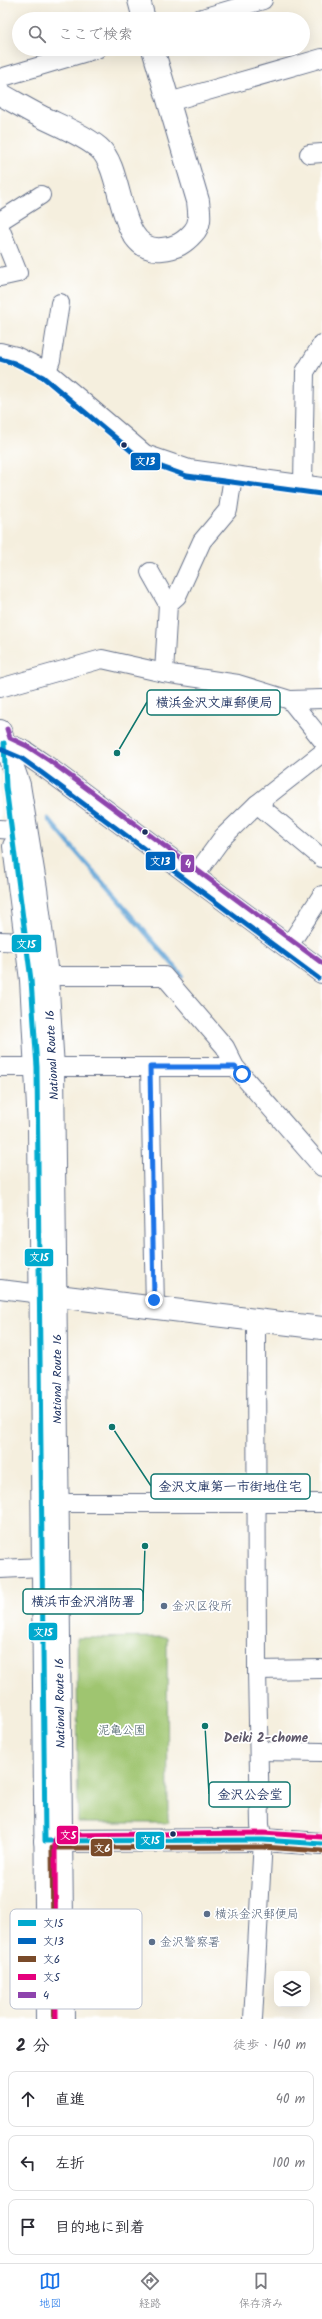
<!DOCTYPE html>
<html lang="ja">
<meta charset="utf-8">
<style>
:root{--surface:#fff;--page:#f2f2f3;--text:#2b2b33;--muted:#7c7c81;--line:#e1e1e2;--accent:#1a73e8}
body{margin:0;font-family:Kalam,"Klee One",sans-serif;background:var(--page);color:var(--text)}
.controls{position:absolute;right:12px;bottom:12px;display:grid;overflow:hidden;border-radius:8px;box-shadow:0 4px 16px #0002}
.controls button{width:36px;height:36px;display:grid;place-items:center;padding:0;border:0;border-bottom:1px solid var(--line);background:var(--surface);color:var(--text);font:20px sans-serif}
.stop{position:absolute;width:12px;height:12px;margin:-9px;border:3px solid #1a73e8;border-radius:50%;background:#fff}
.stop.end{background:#1a73e8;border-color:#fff;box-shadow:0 1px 4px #0008}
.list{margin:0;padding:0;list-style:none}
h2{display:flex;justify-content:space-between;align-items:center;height:52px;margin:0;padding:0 16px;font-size:17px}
h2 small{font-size:13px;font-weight:400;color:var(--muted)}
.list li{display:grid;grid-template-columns:26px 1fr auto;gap:12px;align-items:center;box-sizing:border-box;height:56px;margin:0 8px 8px;padding:0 8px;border:1px solid var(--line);border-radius:8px}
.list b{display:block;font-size:15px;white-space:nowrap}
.list em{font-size:13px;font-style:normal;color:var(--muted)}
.icon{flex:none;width:22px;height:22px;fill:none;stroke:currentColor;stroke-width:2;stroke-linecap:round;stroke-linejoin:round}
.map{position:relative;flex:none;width:322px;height:2019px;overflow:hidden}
.search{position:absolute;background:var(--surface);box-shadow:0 4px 16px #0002;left:12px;right:12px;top:12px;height:44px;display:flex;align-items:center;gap:10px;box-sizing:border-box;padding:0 14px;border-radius:22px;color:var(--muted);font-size:15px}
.sheet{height:244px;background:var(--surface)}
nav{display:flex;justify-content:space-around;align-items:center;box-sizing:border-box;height:56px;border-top:1px solid var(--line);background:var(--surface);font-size:11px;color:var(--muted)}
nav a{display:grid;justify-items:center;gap:2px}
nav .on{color:var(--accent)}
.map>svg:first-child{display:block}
</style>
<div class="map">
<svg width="322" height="2019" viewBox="0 0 322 2019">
<rect width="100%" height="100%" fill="#fff"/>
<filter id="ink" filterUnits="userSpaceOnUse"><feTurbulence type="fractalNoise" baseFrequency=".025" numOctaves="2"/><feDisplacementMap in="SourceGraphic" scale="8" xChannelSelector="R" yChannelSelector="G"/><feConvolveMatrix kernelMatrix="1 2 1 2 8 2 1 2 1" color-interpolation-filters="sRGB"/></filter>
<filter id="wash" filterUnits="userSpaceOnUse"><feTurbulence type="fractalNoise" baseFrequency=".012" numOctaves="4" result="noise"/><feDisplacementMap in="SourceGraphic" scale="16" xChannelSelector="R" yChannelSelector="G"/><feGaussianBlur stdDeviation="0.9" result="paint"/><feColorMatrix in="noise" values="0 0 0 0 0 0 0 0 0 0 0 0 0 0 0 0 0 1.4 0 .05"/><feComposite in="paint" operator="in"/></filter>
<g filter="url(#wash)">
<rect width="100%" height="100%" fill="#f5efde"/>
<path fill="#9fc570" stroke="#5d7a67" d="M167,1637L168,1823H78L77,1638Z"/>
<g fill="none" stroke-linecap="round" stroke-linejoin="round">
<path stroke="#62a4d6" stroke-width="4.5" d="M48,819L182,975"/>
</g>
</g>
<g filter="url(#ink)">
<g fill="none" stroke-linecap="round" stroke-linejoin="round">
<defs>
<g id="street">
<path d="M199,19L263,0"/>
<path d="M0,78L97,49"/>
<path d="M169,102L322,58"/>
<path d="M309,154L322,153"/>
<path d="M0,221L41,195"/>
<path d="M0,228L18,273L0,277"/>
<path d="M0,352L16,356L47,371L145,454L189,469L322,487"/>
<path d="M47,371L51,360L60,303"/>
<path d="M303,484L305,372L322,344"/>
<path d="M150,572L168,604"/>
<path d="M164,673L168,604L177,596L202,541L228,510L233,476"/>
<path d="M0,688L102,659L164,673L238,684L290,700L322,699"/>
<path d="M290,700L322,740"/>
<path d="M257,804L322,858"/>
<path d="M0,829L12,830"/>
<path d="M194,877L223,837L257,804L322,753"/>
<path d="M0,941L26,942"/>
<path d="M288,947L322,895"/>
<path d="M47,976H164L225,1047L235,1067L322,1167"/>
<path d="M0,1067H37"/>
<path d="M53,1067H235"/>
<path d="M150,1067L155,1308"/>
<path d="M0,1289L41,1294"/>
<path d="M58,1503H322"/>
<path d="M0,1569L42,1567"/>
<path d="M257,1670L322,1669"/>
<path d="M259,1751L322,1752"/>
<path d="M253,2019L263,1840L260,1825L257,1670L256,1321"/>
</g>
<g id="secondary">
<path d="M139,0L144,19"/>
<path d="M0,94C13,101 26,109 40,116C60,126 82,134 99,148C125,170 116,254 162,249C176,248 184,243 193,233C202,224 199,212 198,201L153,49"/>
<path d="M0,742L24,752L46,767L322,972"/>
<path d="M41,1294L322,1328"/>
<path d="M45,1841L263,1840L322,1844"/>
</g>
<g id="highway">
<path d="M0,731L19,785L36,889L47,976L53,1067L63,2019"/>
<path d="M14,846L31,980L39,1126L47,2019"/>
</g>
</defs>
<use href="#street" stroke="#67728b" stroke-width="20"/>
<use href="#secondary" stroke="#67728b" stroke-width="24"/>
<use href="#highway" stroke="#67728b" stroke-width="24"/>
<use href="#street" stroke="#fff" stroke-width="18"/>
<use href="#secondary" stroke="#fff" stroke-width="22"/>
<use href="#highway" stroke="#fff" stroke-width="22"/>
<defs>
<path id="bus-1" d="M4,743L6,787L31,980L37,1067L45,1841L263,1840L322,1844"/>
<g id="bus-2">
<path d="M0,359L14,363L43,377L142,460L187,476L321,494"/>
<path d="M0,749L21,758L42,773L318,978"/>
</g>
<path id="bus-3" d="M54,2019L52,1848L263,1847L322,1851"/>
<path id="bus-4" d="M56,2019L55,1841L58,1835L263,1833L322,1837"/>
<path id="bus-5" d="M7,729L10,738L27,746L50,761L322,963"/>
</defs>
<use href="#bus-1" stroke="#fff" stroke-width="8"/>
<use href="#bus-2" stroke="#fff" stroke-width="8"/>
<use href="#bus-3" stroke="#fff" stroke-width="8"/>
<use href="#bus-4" stroke="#fff" stroke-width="8"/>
<use href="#bus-5" stroke="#fff" stroke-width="8"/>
<use href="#bus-1" stroke="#00a9ce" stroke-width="5"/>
<use href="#bus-2" stroke="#0065bd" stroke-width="5"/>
<use href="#bus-3" stroke="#7a4b2a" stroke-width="5"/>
<use href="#bus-4" stroke="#e5007d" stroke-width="5"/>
<use href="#bus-5" stroke="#8e44ad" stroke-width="5"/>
</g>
</g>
<g fill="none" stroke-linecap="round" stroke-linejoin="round" filter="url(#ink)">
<path stroke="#1a73e8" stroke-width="5" d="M154,1300L150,1067H235L242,1074"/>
</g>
<g fill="#1b2f5e" stroke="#fff" stroke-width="1.5">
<circle cx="124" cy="445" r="3.5"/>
<circle cx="145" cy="832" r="3.5"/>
<circle cx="173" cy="1834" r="3.5"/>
</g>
<g fill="#5c6f8a" stroke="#fff" stroke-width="1.5">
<circle cx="164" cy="1606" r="4"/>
<circle cx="207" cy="1914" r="4"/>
<circle cx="152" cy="1942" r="4"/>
</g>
<g text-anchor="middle" stroke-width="3.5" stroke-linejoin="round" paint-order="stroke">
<g font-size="12" fill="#1b2f5e" stroke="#fff">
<text transform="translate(52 1055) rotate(-93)" y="4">National Route 16</text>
<text transform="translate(57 1379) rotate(-90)" y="4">National Route 16</text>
<text transform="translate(60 1703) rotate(-91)" y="4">National Route 16</text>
</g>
<g font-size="12" fill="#4e5e75" stroke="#fff" text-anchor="start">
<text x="172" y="1610">金沢区役所</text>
<text x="215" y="1918">横浜金沢郵便局</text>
<text x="160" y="1946">金沢警察署</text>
</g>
<g font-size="12" fill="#435c63" stroke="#fff">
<text x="122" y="1734">泥亀公園</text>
</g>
<g font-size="13" font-weight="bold" fill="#5f596b" stroke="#fff">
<text x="266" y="1742">Deiki 2-chome</text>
</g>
</g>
<rect x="10" y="1909" width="132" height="100" rx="6" fill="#fff" stroke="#bbc1cf" stroke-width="1"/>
<rect x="18" y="1920" width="18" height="6" fill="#00a9ce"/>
<rect x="18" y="1938" width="18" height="6" fill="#0065bd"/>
<rect x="18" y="1956" width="18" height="6" fill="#7a4b2a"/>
<rect x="18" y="1974" width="18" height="6" fill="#e5007d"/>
<rect x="18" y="1992" width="18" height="6" fill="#8e44ad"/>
<g font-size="11" fill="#1b2f5e">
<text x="43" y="1927">文15</text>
<text x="43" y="1945">文13</text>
<text x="43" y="1963">文6</text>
<text x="43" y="1981">文5</text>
<text x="43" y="1999">4</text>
</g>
<path fill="none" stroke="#0f766e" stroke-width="1.5" d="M117 753L147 702M112 1427L151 1486M145 1546L143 1601M205 1726L209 1794"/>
<g fill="#0f766e" stroke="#fff" stroke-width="1.5">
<circle cx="117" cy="753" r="4"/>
<circle cx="112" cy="1427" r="4"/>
<circle cx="145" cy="1546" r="4"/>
<circle cx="205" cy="1726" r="4"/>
</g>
<g fill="#fff" stroke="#0f766e" stroke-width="1.5">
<rect x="147" y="690" width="133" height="25" rx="4"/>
<rect x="151" y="1474" width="159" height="25" rx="4"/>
<rect x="23" y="1589" width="120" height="25" rx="4"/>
<rect x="209" y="1782" width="81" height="25" rx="4"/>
</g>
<g font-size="13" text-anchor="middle" font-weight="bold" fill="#1b2f5e">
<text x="214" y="707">横浜金沢文庫郵便局</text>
<text x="230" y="1491">金沢文庫第一市街地住宅</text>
<text x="83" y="1606">横浜市金沢消防署</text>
<text x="250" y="1799">金沢公会堂</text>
</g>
<g stroke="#fff" stroke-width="1.5">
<rect x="130" y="452" width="31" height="19" rx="4" fill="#0065bd"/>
<rect x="145" y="851" width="31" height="20" rx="4" fill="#0065bd"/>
<rect x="180" y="854" width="15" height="19" rx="4" fill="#8e44ad"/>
<rect x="11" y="934" width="31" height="19" rx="4" fill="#00a9ce"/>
<rect x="24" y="1248" width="30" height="19" rx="4" fill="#00a9ce"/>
<rect x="28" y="1622" width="30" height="19" rx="4" fill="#00a9ce"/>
<rect x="56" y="1825" width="23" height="20" rx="4" fill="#e5007d"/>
<rect x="135" y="1831" width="30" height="19" rx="4" fill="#00a9ce"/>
<rect x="90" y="1838" width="23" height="19" rx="4" fill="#7a4b2a"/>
</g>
<g font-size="11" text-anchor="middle" font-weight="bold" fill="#fff">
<text x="145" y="465">文13</text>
<text x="160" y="865">文13</text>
<text x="188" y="867">4</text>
<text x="26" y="948">文15</text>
<text x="39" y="1261">文15</text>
<text x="43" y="1636">文15</text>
<text x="68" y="1839">文5</text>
<text x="150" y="1844">文15</text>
<text x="102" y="1852">文6</text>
</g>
</svg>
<div class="controls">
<button><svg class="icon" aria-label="layers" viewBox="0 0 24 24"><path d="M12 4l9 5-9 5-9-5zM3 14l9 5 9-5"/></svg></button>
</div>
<div class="stop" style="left:242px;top:1074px"></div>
<div class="stop end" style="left:154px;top:1300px"></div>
<div class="search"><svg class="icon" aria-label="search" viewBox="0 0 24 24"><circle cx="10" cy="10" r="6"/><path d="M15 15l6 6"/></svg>ここで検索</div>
</div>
<section class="sheet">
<h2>2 分<small>徒歩 · 140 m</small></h2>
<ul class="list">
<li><svg class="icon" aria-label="ahead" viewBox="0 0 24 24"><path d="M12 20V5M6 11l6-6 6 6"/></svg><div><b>直進</b></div><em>40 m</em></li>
<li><svg class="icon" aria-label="left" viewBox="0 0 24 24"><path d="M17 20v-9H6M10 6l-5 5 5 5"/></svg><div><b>左折</b></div><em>100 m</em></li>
<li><svg class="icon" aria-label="arrive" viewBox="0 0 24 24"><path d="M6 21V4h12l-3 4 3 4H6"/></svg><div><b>目的地に到着</b></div></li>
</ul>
</section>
<nav>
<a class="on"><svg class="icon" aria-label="map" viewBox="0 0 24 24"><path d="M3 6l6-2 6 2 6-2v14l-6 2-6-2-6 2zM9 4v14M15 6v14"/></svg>地図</a>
<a><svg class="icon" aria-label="directions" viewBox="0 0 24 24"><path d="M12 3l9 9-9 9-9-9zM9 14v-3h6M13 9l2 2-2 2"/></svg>経路</a>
<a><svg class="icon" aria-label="saved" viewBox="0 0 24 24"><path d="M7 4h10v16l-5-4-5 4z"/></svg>保存済み</a>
</nav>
